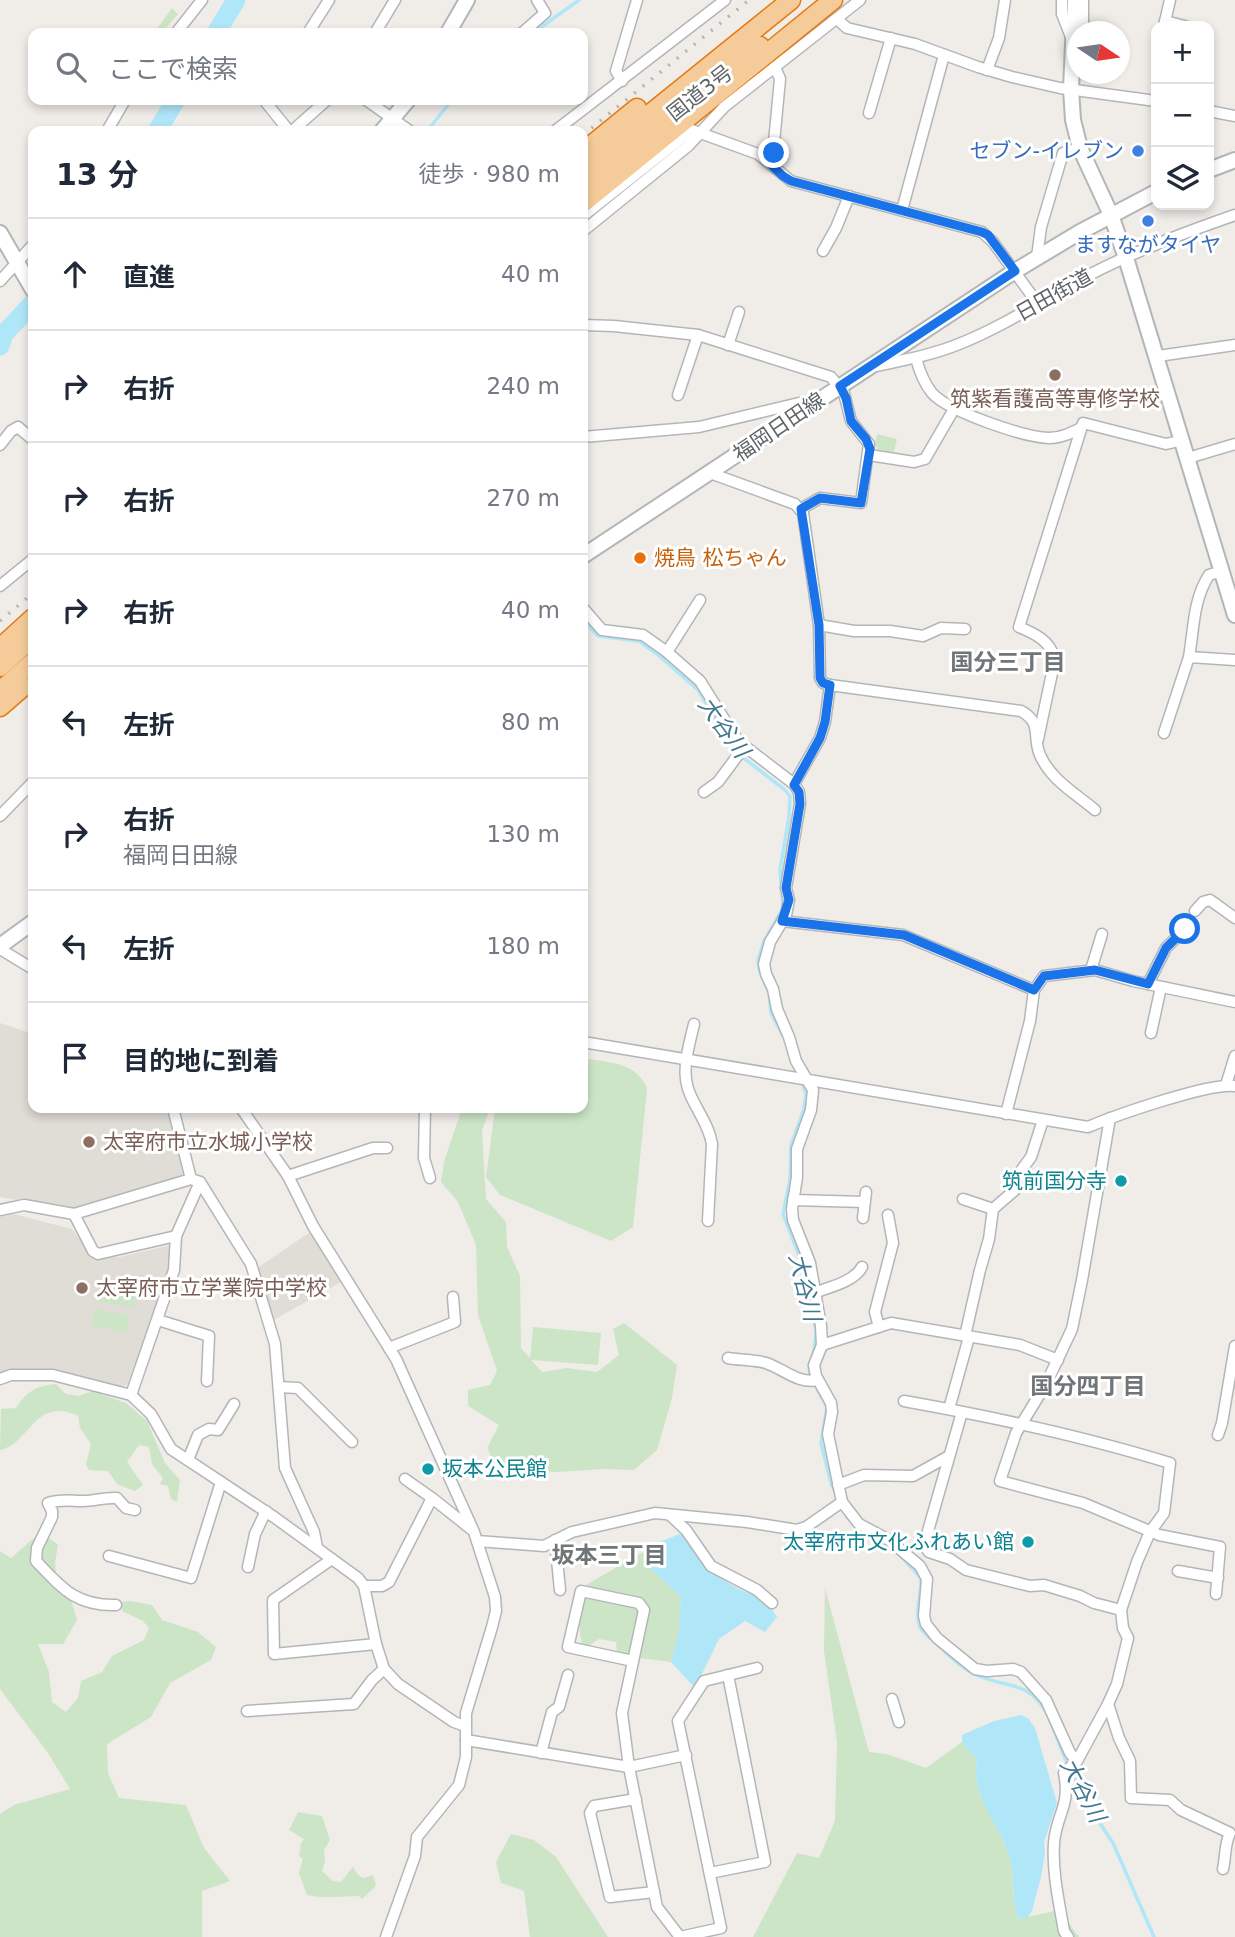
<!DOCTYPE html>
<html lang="ja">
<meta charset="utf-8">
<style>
:root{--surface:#fff;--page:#f6f6f7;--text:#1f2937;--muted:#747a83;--line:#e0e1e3}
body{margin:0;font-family:"DejaVu Sans","Noto Sans JP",sans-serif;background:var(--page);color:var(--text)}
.controls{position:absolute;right:21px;top:21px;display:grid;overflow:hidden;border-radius:14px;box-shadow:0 4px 10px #0003}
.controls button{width:63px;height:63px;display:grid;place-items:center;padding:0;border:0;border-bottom:2px solid var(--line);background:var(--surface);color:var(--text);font:35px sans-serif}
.compass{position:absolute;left:1067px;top:21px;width:63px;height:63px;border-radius:50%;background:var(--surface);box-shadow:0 4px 10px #0003;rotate:103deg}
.stop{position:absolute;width:21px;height:21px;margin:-16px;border:5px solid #1a73e8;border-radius:50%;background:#fff}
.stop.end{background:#1a73e8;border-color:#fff;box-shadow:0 2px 7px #0008}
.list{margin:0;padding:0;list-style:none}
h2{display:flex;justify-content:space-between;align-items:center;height:91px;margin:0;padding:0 28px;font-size:30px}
h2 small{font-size:23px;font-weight:400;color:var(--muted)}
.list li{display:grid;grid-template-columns:46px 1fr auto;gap:21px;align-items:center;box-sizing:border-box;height:112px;padding:0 28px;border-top:2px solid var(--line)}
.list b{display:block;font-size:26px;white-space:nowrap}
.list p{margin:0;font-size:23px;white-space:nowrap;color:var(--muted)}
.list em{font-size:23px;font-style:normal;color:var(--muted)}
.icon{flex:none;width:38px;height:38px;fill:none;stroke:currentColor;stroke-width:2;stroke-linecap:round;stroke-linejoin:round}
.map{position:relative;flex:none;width:1235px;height:1937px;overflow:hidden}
.search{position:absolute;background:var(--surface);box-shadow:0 4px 10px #0003;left:28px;top:28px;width:560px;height:77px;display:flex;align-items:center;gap:18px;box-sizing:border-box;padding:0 24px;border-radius:14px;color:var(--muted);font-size:26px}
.panel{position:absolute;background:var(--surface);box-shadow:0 4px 10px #0003;left:28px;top:126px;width:560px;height:987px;border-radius:14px}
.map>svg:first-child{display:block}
</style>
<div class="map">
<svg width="1235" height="1937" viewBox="0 0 1235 1937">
<rect width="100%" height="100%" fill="#f0ece8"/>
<g fill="#e0dcd6">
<path d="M0,1023L33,1034V1108H170L186,1177L73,1210L0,1197Z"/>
<path d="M14,1214L72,1229L95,1258L120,1257L171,1245V1267L127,1385L120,1386L58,1373L14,1369L0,1373V1215Z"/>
<path d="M310,1232L341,1282L272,1321L256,1269Z"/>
</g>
<g fill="#cce5c7">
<path d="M172,8L178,14L162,33H154Z"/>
<path d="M877,434L897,439L894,452L878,450L875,444Z"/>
<path d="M588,1059C610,1062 639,1064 647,1089L633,1227L611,1241L500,1195L486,1177L495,1109L583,1108V1060Z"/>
<path d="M462,1108H490L482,1131L486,1199L506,1222L507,1247L520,1276L521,1348L530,1358L533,1327L601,1333L598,1365L531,1360L542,1372L567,1368L597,1372L619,1355L613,1329L624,1323L677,1365L672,1398L657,1450L634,1470L603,1469L557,1472L497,1468L487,1448L499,1425L468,1406V1390L490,1385L497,1371L478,1315L476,1245L458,1202L441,1182L444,1162Z"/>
<path d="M101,1284L136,1292L133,1308L97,1301Z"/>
<path d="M95,1309L130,1316L127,1333L91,1325Z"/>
<path d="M56,1384L66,1394L79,1396L92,1391L126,1403L147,1421L165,1463L180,1480L177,1502L171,1499L168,1486L160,1484L163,1478L152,1464L149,1447L139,1445L127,1462L143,1485L135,1491L117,1484L108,1471L89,1470L86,1464L91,1444L80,1428L78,1415C72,1414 62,1410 56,1411C31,1414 23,1446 0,1450L1,1409L16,1408C26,1392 37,1385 56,1384Z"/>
<path d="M35,1537H48L58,1545L55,1563L57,1581L68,1590L77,1620L63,1644H38L49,1672L52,1702L66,1712L78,1698L81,1681L102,1672L112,1656L144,1640L149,1628L143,1621L122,1611V1602L131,1601L152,1605L162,1620L198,1632L216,1647L211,1660L170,1683L151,1717L107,1744L108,1773L119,1798L186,1805L204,1848L230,1881L202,1891V1937H0V1814L14,1805L70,1789L48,1753L0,1689V1551L11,1558Z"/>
<path d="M660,1542L649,1567L681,1597L680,1632L671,1662L617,1655L616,1642L599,1639L582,1650L576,1591Z"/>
<path d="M825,1588L869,1752L887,1754L926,1768L962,1742L977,1760C970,1798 999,1821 1009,1855C1016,1876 1010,1898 1019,1919L1059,1910L1079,1937H753L797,1853L819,1858L835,1821L837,1742L824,1651Z"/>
<path d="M298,1812L322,1816L330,1840L324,1850L325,1862L322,1871L333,1881L341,1882L353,1867L359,1876L364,1878L373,1875L376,1886L362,1899L359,1896C342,1896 323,1899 307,1895L299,1873L303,1859L299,1856L301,1843L304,1839L289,1830Z"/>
<path d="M511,1834L534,1840L556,1857L608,1937H530L524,1891L501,1883L496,1862Z"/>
</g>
<g fill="#afe7f9">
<path d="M682,1533C696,1554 711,1573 733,1586C756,1599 762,1592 777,1617L765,1632L745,1621L719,1639L695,1688L671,1662L679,1632L681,1597L649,1567L660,1542Z"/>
<path d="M1021,1715L1028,1718L1035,1728L1057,1803L1044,1842L1045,1853L1041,1877L1032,1911L1028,1917L1019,1919C1010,1897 1016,1877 1009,1855C999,1821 970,1799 977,1760L962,1742V1735L994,1721Z"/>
</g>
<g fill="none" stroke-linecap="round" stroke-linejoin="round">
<g stroke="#afe7f9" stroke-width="3.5">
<path d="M533,33L579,0"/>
<path d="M427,131L452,100"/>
<path d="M583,620L598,636L639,641L657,654L698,690L736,752L785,790L790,796L789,817L780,870L783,908L764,941L758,960L759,969L769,993L771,1013L783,1036"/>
<path d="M802,1082L806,1094L804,1109L791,1145L790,1180L783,1214L802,1263L816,1331L814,1351L809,1366L810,1376L827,1407L821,1443L831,1483L837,1497"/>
<path d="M847,1517L862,1532L892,1548"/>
<path d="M900,1555L921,1578C922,1593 914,1612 920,1627C924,1635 934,1641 940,1647C952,1658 963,1670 979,1676C1011,1689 1028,1680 1048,1715"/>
<path d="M1052,1725L1064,1756L1089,1807L1113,1843L1154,1937"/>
</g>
<g stroke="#afe7f9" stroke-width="19">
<path d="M216,33L236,0"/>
<path d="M157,131L176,100"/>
<path d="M0,346L4,334L33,303"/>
</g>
<defs>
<g id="street">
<path d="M1062,0V14L1071,37"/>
<path d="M837,19L847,28L915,44L978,67L1012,77L1060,88L1156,101"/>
<path d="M1165,21L1185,26"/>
<path d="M1164,26L1170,0"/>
<path d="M1080,32L1083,26V0"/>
<path d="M176,33L202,0"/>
<path d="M308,33L329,0"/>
<path d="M375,33L395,0"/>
<path d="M522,33L545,13L537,0"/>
<path d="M987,70L999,38L1005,0"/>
<path d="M622,81L616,71L637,0"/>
<path d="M264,100L289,131"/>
<path d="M366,100L410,131"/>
<path d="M1209,111L1235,116"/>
<path d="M869,113L891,38"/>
<path d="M107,131L125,100"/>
<path d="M292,131L327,100"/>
<path d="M555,131L725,0"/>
<path d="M767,161L773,153L780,79L775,67"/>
<path d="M902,210L944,55"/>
<path d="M583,216L692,130L758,154L791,181L982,232L993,242L1038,304"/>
<path d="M583,231L688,146L724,107L860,0"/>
<path d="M823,251L836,228L849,196"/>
<path d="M1037,257L1041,227L1063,153L1080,148"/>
<path d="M0,281L33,245"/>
<path d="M583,325L614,326L698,335L831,377L844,393L851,421L869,444L861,503L820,498L801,509"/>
<path d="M728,345L739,312"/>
<path d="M1158,356L1235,345"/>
<path d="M916,358C919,370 924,383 932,393C949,412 1024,437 1049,438C1061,438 1071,433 1081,428"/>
<path d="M876,366C904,360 932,355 959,344C1005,326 1047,297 1091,274C1137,250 1186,232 1235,215"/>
<path d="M678,395L698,335"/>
<path d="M583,437L699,427L816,399"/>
<path d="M0,445L11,431L18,427L33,440"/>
<path d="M869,455L914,462L925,459L954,409"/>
<path d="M1188,458L1235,444"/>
<path d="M710,473L795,504L803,513L819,625L820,678L823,683L830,685L825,722L820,738L794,784"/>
<path d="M0,586L33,559"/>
<path d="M583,608L602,630L643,635L667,652L700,681L738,741L794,784L799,792L800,804L786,888L789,900L786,915L770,942L764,964L766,974L773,989L777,1009L789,1037L796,1061L813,1090L811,1110L797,1149V1177L792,1209L793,1220L810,1263L821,1326L822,1345L814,1365L816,1376L831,1403L832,1412L828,1434L842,1502L859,1524L889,1540L920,1566L927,1579L924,1616L926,1624L937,1638L975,1669L987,1671L1013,1669L1021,1672L1046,1700L1070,1753L1077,1761"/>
<path d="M819,625L854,631H890L923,636L941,628L965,629"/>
<path d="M667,652L700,600"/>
<path d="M1189,657C1194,628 1193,600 1209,575L1222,571"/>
<path d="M830,685L1021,711C1043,723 1032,737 1040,755C1051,780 1075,793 1095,810"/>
<path d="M1164,733L1189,657L1235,660"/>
<path d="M1038,739L1055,659C1050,641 1036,634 1019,627L1083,423L1166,444L1183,440"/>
<path d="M704,792L718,782L744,747"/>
<path d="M0,816L33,782"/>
<path d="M1195,911L1203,902L1210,900L1235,918"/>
<path d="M782,921L903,935L1034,990"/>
<path d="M0,949L33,969"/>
<path d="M1091,970L1102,934"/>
<path d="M1148,984L1166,948L1185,929"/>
<path d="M694,1024C689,1046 680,1072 690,1094C697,1111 709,1125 712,1144L708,1221"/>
<path d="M1151,1033L1161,987"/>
<path d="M583,1042L1088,1127C1114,1116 1210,1082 1235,1086"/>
<path d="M1226,1085L1235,1056"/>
<path d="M173,1108L191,1179L200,1182L251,1264L275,1344L285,1468L314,1532L317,1547"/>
<path d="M241,1108L288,1176L313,1226L396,1359L474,1532L495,1597L496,1611L492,1627L466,1713V1757L459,1785L417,1837L415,1856L386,1937"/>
<path d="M425,1108L424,1158L430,1178"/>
<path d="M1006,1114L1030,1021L1034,990L1044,976L1095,970L1133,981L1235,1002"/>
<path d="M1110,1118L1082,1280L1072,1329L1046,1384L1016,1433L1000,1481L1083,1503L1159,1535L1220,1547L1216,1594"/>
<path d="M288,1176L373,1148H387"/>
<path d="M963,1199L993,1209L989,1239L980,1270L965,1336"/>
<path d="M793,1200L864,1202"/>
<path d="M993,1209L1015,1190L1020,1172L1031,1157L1043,1120"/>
<path d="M0,1210L24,1205L74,1214L191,1179"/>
<path d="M74,1214L93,1251L98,1254L176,1236"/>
<path d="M863,1218L866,1192"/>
<path d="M814,1293C829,1287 854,1282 862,1267"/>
<path d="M158,1320L209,1336L207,1381"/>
<path d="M879,1327L875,1312L893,1243L888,1215"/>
<path d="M822,1345L891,1323L1020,1345L1058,1360"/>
<path d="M389,1348L455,1322L453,1297"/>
<path d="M728,1358C739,1360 757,1360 766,1363C784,1369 797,1384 818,1380"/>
<path d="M0,1379L11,1375H53L131,1395L151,1414L171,1449L274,1517L358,1578L364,1586L376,1644L384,1669L398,1684L454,1722L465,1726"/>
<path d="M279,1387L298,1388L352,1442"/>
<path d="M131,1395L174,1270L176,1236L200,1182"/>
<path d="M904,1401C994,1417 1083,1436 1170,1463L1164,1513L1150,1532L1137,1562L1121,1610L1123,1628L1128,1638L1117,1684L1108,1704L1077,1761L1064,1773C1071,1806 1056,1815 1054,1843C1052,1872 1059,1902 1064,1931L1068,1937"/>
<path d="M949,1409L969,1337"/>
<path d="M962,1412L924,1545L929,1552L950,1559L966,1570L1030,1586L1044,1585L1080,1596L1094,1603L1121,1610"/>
<path d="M1218,1435L1222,1423L1235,1346"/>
<path d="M188,1460L198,1435L209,1429L218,1430L234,1404"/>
<path d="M405,1479L432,1498"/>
<path d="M838,1485L864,1475L913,1476L949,1456"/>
<path d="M670,1515L686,1530L711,1566L757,1590L772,1603"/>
<path d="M555,1540L560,1590"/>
<path d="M477,1541L544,1546L572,1532L655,1513L747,1522L797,1530L806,1527L842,1502"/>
<path d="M109,1556L191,1578L221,1482"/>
<path d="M332,1559L273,1600L274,1654L376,1644"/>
<path d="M248,1567L255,1534L266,1511"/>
<path d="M1178,1571L1218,1578"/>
<path d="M364,1586H382L389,1582L432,1498L471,1529"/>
<path d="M116,1605C75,1606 61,1587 36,1561L37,1548L52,1517V1511L48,1503C61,1499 70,1501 83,1501C95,1501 105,1497 117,1498L126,1508L135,1510"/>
<path d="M633,1661L568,1647L581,1591L639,1603L644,1610L622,1713L629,1767L657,1907L680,1937L721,1928L678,1721L704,1681L757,1668"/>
<path d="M892,1699L899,1722"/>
<path d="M1108,1704L1119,1738L1130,1761L1131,1798L1170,1800L1181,1810L1230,1833C1224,1846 1226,1856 1223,1869"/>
<path d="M247,1711L354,1704L372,1680L384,1669"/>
<path d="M466,1740L629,1767L686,1755"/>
<path d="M541,1753L552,1712L559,1707L568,1675"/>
<path d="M636,1799L594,1806L590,1813L610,1897L654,1892"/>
<path d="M710,1873L765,1862L728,1675"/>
</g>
<g id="secondary">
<path d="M1075,0L1071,89L1073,120L1080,148L1111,215L1126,258L1235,615"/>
<path d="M448,33L467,0"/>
<path d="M382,131L408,100"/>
<path d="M1209,170L1235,160"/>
<path d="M0,233L33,290"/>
<path d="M583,556L1015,271L1080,232L1156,192"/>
<path d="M0,946L33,922"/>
</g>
<g id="highway">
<path d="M583,152L637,108"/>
<path d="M583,168L791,0"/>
<path d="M583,186L760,46"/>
<path d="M583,203L833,0"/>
<path d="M0,648L33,618"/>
<path d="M0,667L33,637"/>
<path d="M0,691L33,662"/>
<path d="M0,707L23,687"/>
</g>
</defs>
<use href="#street" stroke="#b3b6b9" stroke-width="13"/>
<use href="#secondary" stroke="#b2b6b9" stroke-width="18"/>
<use href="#highway" stroke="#e57a12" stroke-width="21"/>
<use href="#street" stroke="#fff" stroke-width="10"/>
<use href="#secondary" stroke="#fff" stroke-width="14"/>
<use href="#highway" stroke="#f5cc99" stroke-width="18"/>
<g stroke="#b3b4b5" stroke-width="3.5" stroke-dasharray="2 9" stroke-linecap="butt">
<path d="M583,135L749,0"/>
<path d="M0,621L33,593"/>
</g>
</g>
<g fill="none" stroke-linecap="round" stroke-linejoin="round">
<path stroke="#1a73e8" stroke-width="9" d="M774,153L767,161L783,176L791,181L982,232L988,235L1015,271L840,386L846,398L851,421L866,439L870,449L861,503L820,498L801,509L819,625L820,678L823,683L830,685L825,722L820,738L794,785L799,792L800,804L786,888L789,900L782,921L904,935L1034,990L1044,976L1095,970L1148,984L1166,948L1185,929"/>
</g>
<g fill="#3f7fe0" stroke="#fff" stroke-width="2.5">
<circle cx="1138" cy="151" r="7"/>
<circle cx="1148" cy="221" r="7"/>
</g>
<g fill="#8d6e63" stroke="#fff" stroke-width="2.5">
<circle cx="1055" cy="375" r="7"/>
<circle cx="89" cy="1142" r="7"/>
<circle cx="82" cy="1288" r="7"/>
</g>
<circle fill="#e8710a" stroke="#fff" stroke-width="2.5" cx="640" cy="558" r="7"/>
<g fill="#0f9aa8" stroke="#fff" stroke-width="2.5">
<circle cx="1121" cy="1181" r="7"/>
<circle cx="428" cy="1469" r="7"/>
<circle cx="1028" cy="1542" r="7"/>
</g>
<g text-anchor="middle" stroke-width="6" stroke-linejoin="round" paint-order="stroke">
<g font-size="21" fill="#5f6467" stroke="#fff">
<text transform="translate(700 93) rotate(-38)" y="7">国道3号</text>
<text transform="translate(1054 295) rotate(-29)" y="7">日田街道</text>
<text transform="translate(779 427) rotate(-34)" y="7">福岡日田線</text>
</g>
<g font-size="21" fill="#366cbe" stroke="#fff" text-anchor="end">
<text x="1124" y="158">セブン-イレブン</text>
<text x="1148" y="252" text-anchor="middle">ますながタイヤ</text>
</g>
<g font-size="21" fill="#785e54" stroke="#fff" text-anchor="start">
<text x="1055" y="406" text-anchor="middle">筑紫看護高等専修学校</text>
<text x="103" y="1149">太宰府市立水城小学校</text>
<text x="96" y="1295">太宰府市立学業院中学校</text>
</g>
<g font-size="21" fill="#c56008" stroke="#fff" text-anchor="start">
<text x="654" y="565">焼鳥 松ちゃん</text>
</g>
<g font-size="21" fill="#0d838f" stroke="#fff" text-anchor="end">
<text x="1107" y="1188">筑前国分寺</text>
<text x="442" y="1476" text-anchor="start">坂本公民館</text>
<text x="1014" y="1549">太宰府市文化ふれあい館</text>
</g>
<g font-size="23" font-weight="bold" fill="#707678" stroke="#fff">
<text x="1008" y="670">国分三丁目</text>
<text x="1088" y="1394">国分四丁目</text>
<text x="609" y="1563">坂本三丁目</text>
</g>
<g font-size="23" font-style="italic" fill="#427890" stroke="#fff">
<text transform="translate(724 727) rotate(54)" y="8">大谷川</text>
<text transform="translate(805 1287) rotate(76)" y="8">大谷川</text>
<text transform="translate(1083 1790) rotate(62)" y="8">大谷川</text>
</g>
</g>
</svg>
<div class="controls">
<button>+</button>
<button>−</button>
<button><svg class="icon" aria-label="layers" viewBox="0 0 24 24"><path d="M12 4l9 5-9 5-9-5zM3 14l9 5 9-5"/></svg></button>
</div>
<svg class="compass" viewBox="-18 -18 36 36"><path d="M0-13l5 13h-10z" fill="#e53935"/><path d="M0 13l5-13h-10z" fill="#747a83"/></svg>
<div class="stop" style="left:1185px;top:929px"></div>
<div class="stop end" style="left:774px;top:153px"></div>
<div class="search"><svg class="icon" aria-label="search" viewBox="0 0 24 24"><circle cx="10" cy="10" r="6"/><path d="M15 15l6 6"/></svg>ここで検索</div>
<section class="panel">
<h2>13 分<small>徒歩 · 980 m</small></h2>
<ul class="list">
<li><svg class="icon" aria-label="ahead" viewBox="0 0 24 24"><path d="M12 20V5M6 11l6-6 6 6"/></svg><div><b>直進</b></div><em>40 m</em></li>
<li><svg class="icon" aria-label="right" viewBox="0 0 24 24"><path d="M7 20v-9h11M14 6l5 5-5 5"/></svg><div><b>右折</b></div><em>240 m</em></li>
<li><svg class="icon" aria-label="right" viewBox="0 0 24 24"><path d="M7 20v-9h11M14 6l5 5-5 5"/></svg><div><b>右折</b></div><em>270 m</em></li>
<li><svg class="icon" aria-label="right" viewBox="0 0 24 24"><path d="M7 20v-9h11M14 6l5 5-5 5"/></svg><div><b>右折</b></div><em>40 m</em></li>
<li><svg class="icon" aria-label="left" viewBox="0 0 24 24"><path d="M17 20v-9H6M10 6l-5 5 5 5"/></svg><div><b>左折</b></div><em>80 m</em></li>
<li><svg class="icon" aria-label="right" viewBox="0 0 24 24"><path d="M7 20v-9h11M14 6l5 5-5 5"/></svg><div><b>右折</b><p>福岡日田線</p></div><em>130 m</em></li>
<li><svg class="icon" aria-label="left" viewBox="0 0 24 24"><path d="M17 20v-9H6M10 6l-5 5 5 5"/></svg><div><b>左折</b></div><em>180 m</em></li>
<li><svg class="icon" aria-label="arrive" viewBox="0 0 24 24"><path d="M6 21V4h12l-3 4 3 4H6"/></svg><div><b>目的地に到着</b></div></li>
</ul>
</section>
</div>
